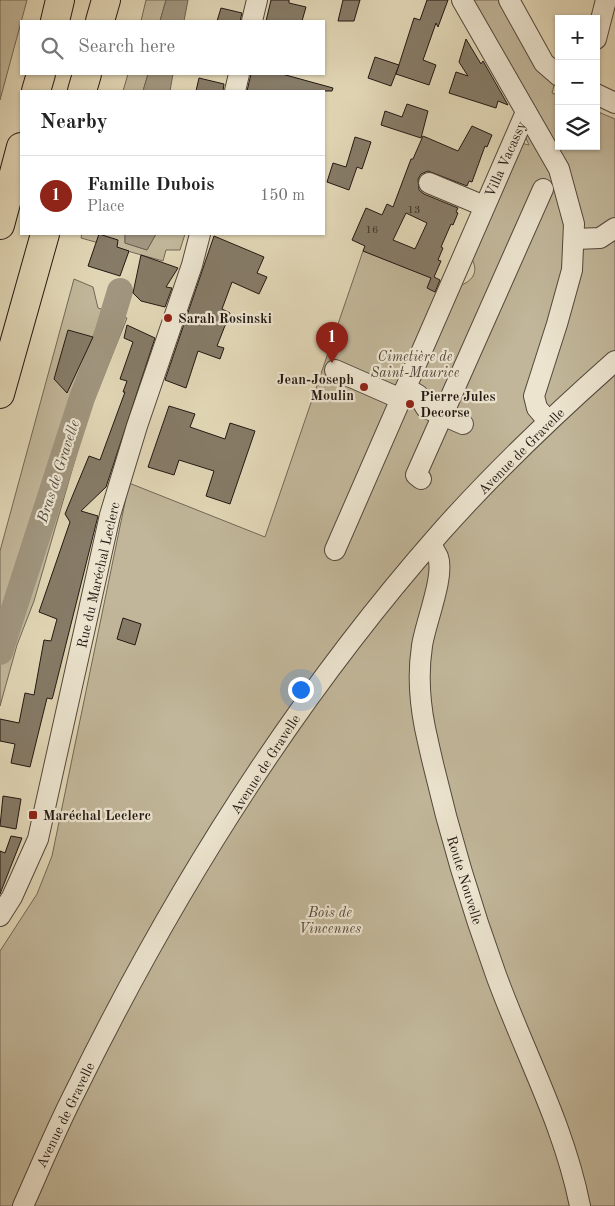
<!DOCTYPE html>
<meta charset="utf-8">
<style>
:root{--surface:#fff;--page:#f2f2f2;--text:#222;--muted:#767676;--line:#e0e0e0;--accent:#8f2418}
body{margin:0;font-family:"Old Standard TT",serif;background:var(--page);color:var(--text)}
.controls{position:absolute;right:15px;top:15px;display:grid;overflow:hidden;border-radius:0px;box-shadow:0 1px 4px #0004}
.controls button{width:45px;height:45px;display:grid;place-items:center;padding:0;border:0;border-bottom:1px solid var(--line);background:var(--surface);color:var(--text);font:25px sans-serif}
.you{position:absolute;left:300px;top:689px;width:18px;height:18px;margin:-12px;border:4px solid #fff;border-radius:50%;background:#1a73e8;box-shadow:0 0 0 8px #1a73e833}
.badge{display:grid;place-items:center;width:32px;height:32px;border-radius:50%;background:var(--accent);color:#fff;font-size:16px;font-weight:700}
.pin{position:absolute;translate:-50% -41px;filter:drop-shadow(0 1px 2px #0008)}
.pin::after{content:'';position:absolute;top:26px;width:18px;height:15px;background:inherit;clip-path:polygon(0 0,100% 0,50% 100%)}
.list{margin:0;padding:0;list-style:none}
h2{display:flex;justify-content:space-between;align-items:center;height:65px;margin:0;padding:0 20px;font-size:21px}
h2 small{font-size:16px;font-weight:400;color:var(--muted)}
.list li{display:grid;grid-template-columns:32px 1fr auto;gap:15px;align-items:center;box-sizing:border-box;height:80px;padding:0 20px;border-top:1px solid var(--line)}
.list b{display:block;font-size:19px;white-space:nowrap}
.list p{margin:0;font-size:16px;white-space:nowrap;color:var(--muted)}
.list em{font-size:16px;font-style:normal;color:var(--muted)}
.icon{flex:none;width:28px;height:28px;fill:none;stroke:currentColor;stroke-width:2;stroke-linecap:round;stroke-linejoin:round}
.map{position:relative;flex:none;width:615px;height:1206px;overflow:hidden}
.search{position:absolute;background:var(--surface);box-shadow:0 1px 4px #0004;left:20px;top:20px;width:305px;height:55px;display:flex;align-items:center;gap:12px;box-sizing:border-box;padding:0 18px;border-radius:0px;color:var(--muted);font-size:19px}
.panel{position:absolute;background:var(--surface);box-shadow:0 1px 4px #0004;left:20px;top:90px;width:305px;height:145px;border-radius:0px}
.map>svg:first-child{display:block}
</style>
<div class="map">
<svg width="615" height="1206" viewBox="0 0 615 1206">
<rect width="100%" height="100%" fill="#e1d6b5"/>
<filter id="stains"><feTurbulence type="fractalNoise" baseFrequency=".004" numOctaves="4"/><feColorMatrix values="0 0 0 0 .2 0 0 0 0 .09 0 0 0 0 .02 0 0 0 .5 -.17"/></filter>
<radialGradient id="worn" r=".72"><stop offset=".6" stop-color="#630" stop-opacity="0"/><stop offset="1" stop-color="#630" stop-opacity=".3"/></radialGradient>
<g fill="#c1b699" stroke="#726756">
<path d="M0,0H27L0,100Z"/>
<path d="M146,0H166L160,21H141Z"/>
<path d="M462,0H503L556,78L552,93L559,96V146H596V111L615,119V1206H0V951L37,894L52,856L129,483L265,537L363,251L455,287C472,283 481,272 470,256L521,143L529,145L524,134L531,119Z"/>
<path d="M128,74H148L143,91H123Z"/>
<path d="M82,234H125V243L147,250L156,234H185L180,250H166L163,261L81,238Z"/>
<path d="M74,279L93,287L98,308L127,318L88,415L34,601L17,645L0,706V551Z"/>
</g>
<g fill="#a0957e" stroke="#6e6353">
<path d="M166,0H188L184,21H160Z"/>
<path d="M148,74H173L170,91H143Z"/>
<path d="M125,234H156L147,250L125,243Z"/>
</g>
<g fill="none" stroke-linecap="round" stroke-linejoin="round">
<path stroke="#a0957e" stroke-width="26" d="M0,652L82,398L107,334L120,291"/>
</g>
<g fill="#867b67" stroke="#231813" fill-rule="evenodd">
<path d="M271,0H289V3L306,7L302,21H266Z"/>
<path d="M343,0H360L354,21H338Z"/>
<path d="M427,0H448L438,27L436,23L423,60L436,65L429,85L396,74L414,18L420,20Z"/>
<path d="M221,8L242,13L240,21H217Z"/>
<path d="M466,39L481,64L483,61L508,105L498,101L496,108L449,93L456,72L468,76L459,62Z"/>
<path d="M375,57L399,65L391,86L368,78Z"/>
<path d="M251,74H282L333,88L332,91H247Z"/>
<path d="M199,78L224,84L223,91H196Z"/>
<path d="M407,104L428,111L421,138L381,125L385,111L402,117Z"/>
<path d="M472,126L492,135L487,147L485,146L472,182L469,181L467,186L428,171L421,174L418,179L419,190L424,194L458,208L456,212L458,213L453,225L451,224L441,247L443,248L438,260L441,261L434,277L440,280L435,292L427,288L431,278L363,251L365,246L352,240L366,208L382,215L387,204L393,207L411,159H413L423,136L458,151ZM406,213L427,223L415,249L393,240Z"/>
<path d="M355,137L371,142L362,169L357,167L349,190L327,182L333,163L346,167Z"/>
<path d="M99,234L118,240L117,247L129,251L120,276L88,266Z"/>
<path d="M214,236L264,257L257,273L267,277L259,294L232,282L222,309L230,313L217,346L224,348L220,359L198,351L186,388L165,380Z"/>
<path d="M141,255L178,268L166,287L172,288L165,307L141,301L133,293Z"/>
<path d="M127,325L155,338L106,487L81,511L98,516L53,696L52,699L47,698L30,767L11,763L15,744L0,741V719L19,723L25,693L34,695L44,640L51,641L57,619L39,612L70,522L65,514L89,456L100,460L125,392H123L127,381L120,379L133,342L124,338Z"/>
<path d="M68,330L93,337L67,393L54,379Z"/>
<path d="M169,406L195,414L190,427L225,439L230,423L255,431L230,504L206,496L214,471L179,460L174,475L148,467Z"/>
<path d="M123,618L141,624L135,645L117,639Z"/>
<path d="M3,796L21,799L16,829L0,826Z"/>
<path d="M11,836L22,838L0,894V851L5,853Z"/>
</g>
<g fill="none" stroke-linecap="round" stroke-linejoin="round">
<defs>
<g id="minor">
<path d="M462,0L559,169L574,224L572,270L557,324L534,396L537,408L548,421"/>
<path d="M509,0L544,63L559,76"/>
<path d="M252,21L257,0"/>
<path d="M596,39L606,0"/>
<path d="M235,91L239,74"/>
<path d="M596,94L615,103"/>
<path d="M429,183L484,206"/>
<path d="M575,239L600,238L615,228"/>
<path d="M335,370L401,399"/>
<path d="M406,388L418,395L426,408L463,424"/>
<path d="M421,479L416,475L543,189"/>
<path d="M431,544C433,548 436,553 438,557C445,576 425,624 422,646C418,672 420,703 425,728C443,812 467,895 496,975C524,1052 564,1125 580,1206"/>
<path d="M335,550L526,112"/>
<path d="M0,916L12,897L38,839L110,515L137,426L192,265L200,234"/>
<path d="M23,1206C40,1168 56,1129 75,1092C173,892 293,700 440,533C494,472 554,415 615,361"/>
</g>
<g id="highway">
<path d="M55,21L60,0"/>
<path d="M100,21L106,0"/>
<path d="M36,91L41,74"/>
<path d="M82,91L87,74"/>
<path d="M0,225L21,147"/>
<path d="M0,394L45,234"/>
</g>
</defs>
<use href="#minor" stroke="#52483c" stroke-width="22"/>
<use href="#highway" stroke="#231813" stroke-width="30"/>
<use href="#minor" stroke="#ece4cf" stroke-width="20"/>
<use href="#highway" stroke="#e1d6b5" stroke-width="28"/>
</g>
<g fill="#8f2418" stroke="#ece4cf" stroke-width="2">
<circle cx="168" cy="318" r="5"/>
<circle cx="364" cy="387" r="5"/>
<circle cx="410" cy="404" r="5"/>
<rect x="28" y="810" width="10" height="10" rx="2.5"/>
</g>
<g text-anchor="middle" stroke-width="4.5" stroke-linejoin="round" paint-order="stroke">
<g font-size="11" fill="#3c3128">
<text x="414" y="213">13</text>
<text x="372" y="233">16</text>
</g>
<g font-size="14" fill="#231813" stroke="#ece4cf">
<text transform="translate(505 159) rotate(-66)" y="5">Villa Vacassy</text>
<text transform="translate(521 451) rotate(-45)" y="5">Avenue de Gravelle</text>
<text transform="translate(98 575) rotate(-77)" y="5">Rue du Maréchal Leclerc</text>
<text transform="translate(265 764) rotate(-57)" y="5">Avenue de Gravelle</text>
<text transform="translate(465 880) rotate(73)" y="5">Route Nouvelle</text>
<text transform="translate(65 1115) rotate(-64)" y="5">Avenue de Gravelle</text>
</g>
<g font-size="14" font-weight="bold" fill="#231813" stroke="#ece4cf" text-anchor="start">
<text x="178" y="323">Sarah Rosinski</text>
<text x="354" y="384" text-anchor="end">Jean-Joseph<tspan x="354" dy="16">Moulin</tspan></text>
<text x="420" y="401">Pierre Jules<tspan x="420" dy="16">Decorse</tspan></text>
<text x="43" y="820">Maréchal Leclerc</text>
</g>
<g font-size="14" font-style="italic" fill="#52473b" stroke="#ece4cf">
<text x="415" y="361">Cimetière de<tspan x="415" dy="16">Saint-Maurice</tspan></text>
<text x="330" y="917">Bois de<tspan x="330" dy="16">Vincennes</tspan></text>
</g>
<g font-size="15" font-style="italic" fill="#554a3e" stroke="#ece4cf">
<text transform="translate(58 471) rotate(-72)" y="5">Bras de Gravelle</text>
</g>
</g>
<rect width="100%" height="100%" filter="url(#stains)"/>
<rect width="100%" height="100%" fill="url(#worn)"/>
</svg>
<div class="controls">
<button>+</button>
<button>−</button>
<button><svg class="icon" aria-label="layers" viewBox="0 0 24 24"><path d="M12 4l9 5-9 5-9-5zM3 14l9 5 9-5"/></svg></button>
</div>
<div class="you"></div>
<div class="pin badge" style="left:332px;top:363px">1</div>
<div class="search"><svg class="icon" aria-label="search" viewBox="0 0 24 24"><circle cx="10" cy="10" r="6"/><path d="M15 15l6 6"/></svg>Search here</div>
<section class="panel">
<h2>Nearby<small></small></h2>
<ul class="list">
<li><span class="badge">1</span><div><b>Famille Dubois</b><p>Place</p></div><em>150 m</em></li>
</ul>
</section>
</div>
